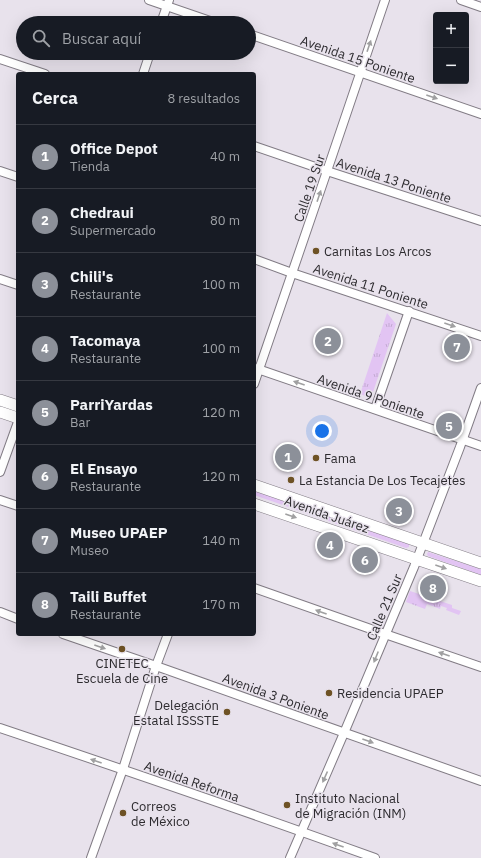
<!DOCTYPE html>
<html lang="es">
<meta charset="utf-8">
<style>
:root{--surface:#171b24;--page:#242831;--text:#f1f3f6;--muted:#9ea1a6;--line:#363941;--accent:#8c9099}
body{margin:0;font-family:"IBM Plex Sans",sans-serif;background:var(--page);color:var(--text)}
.controls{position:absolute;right:12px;top:12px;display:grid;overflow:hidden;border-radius:4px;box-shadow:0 4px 16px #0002}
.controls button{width:36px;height:36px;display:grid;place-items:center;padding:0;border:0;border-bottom:1px solid var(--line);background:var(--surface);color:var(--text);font:20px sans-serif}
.you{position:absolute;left:322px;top:431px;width:14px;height:14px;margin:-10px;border:3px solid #fff;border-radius:50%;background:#1a73e8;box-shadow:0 0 0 6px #1a73e833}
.badge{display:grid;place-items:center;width:26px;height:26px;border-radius:50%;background:var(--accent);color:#fff;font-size:13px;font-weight:700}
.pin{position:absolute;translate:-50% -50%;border:2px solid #fff;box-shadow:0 1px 4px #0006}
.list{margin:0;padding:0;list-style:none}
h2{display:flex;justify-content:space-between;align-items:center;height:52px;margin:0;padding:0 16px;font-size:17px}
h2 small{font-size:13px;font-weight:400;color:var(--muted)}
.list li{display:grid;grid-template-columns:26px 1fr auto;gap:12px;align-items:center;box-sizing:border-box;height:64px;padding:0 16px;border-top:1px solid var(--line)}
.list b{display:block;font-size:15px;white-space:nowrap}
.list p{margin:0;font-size:13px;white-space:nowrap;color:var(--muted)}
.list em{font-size:13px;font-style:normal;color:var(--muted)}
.icon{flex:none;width:22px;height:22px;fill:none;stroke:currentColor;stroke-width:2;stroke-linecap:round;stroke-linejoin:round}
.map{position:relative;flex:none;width:481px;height:858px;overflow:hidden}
.search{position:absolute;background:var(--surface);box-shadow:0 4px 16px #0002;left:16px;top:16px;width:240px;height:44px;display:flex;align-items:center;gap:10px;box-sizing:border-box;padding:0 14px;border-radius:22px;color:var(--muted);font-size:15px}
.panel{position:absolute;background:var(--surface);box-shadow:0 4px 16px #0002;left:16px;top:72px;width:240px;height:564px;border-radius:4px}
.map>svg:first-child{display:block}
</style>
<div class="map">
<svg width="481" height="858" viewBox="0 0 481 858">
<defs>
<pattern id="grass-tufts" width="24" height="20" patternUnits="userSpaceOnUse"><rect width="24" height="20" fill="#e2c4f3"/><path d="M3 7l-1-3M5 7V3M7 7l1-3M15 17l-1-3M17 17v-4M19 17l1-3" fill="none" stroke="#c2a9d1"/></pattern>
</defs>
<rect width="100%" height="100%" fill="#e8e2ec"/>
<g fill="url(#grass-tufts)">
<path d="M387,313L396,324L371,398L360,394Z"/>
<path d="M410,591L452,605V608L461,611L459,615L446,610L447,608L441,606L440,609L427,604L425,609L406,602Z"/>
</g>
<g fill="#e2c4f3">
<path d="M254,490L409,543V547L406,548L254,495Z"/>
<path d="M428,552L481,569V575L428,556L427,554Z"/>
</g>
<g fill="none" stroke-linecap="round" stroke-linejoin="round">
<defs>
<g id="minor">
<path d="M149,0L216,23"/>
<path d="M461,0L481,7"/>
<path d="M161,23L169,0"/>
<path d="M249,34L481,114"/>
<path d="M0,59L45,74"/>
<path d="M143,74L150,53"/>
<path d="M254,146L327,171L481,221"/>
<path d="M0,171L18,177"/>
<path d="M254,259L292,273L481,336"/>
<path d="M0,279L18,285"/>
<path d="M255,368L481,446"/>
<path d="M254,384L327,171L385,0"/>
<path d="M375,409L409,311"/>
<path d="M0,472L18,422"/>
<path d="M0,500L18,506"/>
<path d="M254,588L385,634L481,667"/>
<path d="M0,612L18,619"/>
<path d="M63,634L156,666L481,781"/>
<path d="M0,728C125,770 251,813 375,858"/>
<path d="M91,858L123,769L156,666L168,634"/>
<path d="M290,858L344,733L414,567L460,447L481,388"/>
</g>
<g id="secondary">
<path d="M0,400L18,406"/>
<path d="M0,412L18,418"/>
<path d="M254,485L481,563"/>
<path d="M254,504L481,581"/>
</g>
</defs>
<use href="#minor" stroke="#827c85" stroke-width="10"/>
<use href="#secondary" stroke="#827c85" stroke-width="12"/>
<use href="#minor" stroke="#fff" stroke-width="8"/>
<use href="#secondary" stroke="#fff" stroke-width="11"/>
</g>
<defs><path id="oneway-solid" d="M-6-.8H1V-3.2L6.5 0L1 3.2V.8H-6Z"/></defs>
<g fill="#a0a0a1">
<use href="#oneway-solid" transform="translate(369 46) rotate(-71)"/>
<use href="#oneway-solid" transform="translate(432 97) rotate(19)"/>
<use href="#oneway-solid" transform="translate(319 196) rotate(-71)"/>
<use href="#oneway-solid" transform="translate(450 325) rotate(19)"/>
<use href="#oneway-solid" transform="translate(299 383) rotate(-161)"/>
<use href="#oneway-solid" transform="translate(291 516) rotate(19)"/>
<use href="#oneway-solid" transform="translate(441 567) rotate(19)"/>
<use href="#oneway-solid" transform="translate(321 612) rotate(-160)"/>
<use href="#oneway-solid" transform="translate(100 647) rotate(19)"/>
<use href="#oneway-solid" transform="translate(444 654) rotate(-161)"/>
<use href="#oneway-solid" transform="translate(376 657) rotate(112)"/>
<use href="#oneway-solid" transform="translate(368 741) rotate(20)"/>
<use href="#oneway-solid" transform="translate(96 761) rotate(-161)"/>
<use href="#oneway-solid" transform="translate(325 777) rotate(114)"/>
<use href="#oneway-solid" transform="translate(338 845) rotate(-160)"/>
</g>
<g fill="#6e5225" stroke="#e8e2ec" stroke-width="1.5">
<circle cx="316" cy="251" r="4"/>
<circle cx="316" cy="458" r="4"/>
<circle cx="291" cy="480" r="4"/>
<circle cx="122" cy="649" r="4"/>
<circle cx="329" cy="693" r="4"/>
<circle cx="227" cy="712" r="4"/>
<circle cx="287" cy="805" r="4"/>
<circle cx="123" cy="813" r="4"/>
</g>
<g text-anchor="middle" stroke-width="3" stroke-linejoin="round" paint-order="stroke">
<g font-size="13" fill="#2d2b2f" stroke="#e8e2ec">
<text transform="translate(358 59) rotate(19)" y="5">Avenida 15 Poniente</text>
<text transform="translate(394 180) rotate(18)" y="5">Avenida 13 Poniente</text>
<text transform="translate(309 188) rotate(-71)" y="5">Calle 19 Sur</text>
<text transform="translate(371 286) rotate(18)" y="5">Avenida 11 Poniente</text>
<text transform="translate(371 396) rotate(19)" y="5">Avenida 9 Poniente</text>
<text transform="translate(327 514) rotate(19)" y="5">Avenida Juárez</text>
<text transform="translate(384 607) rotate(-67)" y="5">Calle 21 Sur</text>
<text transform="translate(276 696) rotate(20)" y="5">Avenida 3 Poniente</text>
<text transform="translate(192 781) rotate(19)" y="5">Avenida Reforma</text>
</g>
<g font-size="13" fill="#2d2b2f" stroke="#e8e2ec" text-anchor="start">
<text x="324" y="256">Carnitas Los Arcos</text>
<text x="324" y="463">Fama</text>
<text x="299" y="485">La Estancia De Los Tecajetes</text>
<text x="122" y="668" text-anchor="middle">CINETEC<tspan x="122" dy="15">Escuela de Cine</tspan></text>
<text x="337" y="698">Residencia UPAEP</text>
<text x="219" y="710" text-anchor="end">Delegación<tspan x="219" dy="15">Estatal ISSSTE</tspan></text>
<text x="295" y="803">Instituto Nacional<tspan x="295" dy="15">de Migración (INM)</tspan></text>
<text x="131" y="811">Correos<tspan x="131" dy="15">de México</tspan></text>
</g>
</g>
</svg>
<div class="controls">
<button>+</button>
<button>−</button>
</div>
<div class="you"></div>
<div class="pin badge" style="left:288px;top:457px">1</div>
<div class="pin badge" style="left:328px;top:341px">2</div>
<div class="pin badge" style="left:399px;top:511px">3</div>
<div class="pin badge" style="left:330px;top:545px">4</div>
<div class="pin badge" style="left:449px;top:426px">5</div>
<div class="pin badge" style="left:365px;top:560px">6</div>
<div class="pin badge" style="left:457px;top:347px">7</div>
<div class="pin badge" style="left:433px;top:588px">8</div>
<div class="search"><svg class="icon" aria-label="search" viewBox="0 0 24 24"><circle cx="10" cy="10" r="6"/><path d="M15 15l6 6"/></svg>Buscar aquí</div>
<section class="panel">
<h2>Cerca<small>8 resultados</small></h2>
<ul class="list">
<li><span class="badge">1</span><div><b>Office Depot</b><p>Tienda</p></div><em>40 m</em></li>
<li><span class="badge">2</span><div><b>Chedraui</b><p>Supermercado</p></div><em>80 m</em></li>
<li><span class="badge">3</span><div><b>Chili's</b><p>Restaurante</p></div><em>100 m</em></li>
<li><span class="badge">4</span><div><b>Tacomaya</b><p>Restaurante</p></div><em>100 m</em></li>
<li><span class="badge">5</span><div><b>ParriYardas</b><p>Bar</p></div><em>120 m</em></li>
<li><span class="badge">6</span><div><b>El Ensayo</b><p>Restaurante</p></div><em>120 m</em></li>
<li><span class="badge">7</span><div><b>Museo UPAEP</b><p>Museo</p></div><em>140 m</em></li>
<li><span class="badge">8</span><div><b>Taili Buffet</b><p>Restaurante</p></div><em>170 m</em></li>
</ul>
</section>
</div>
